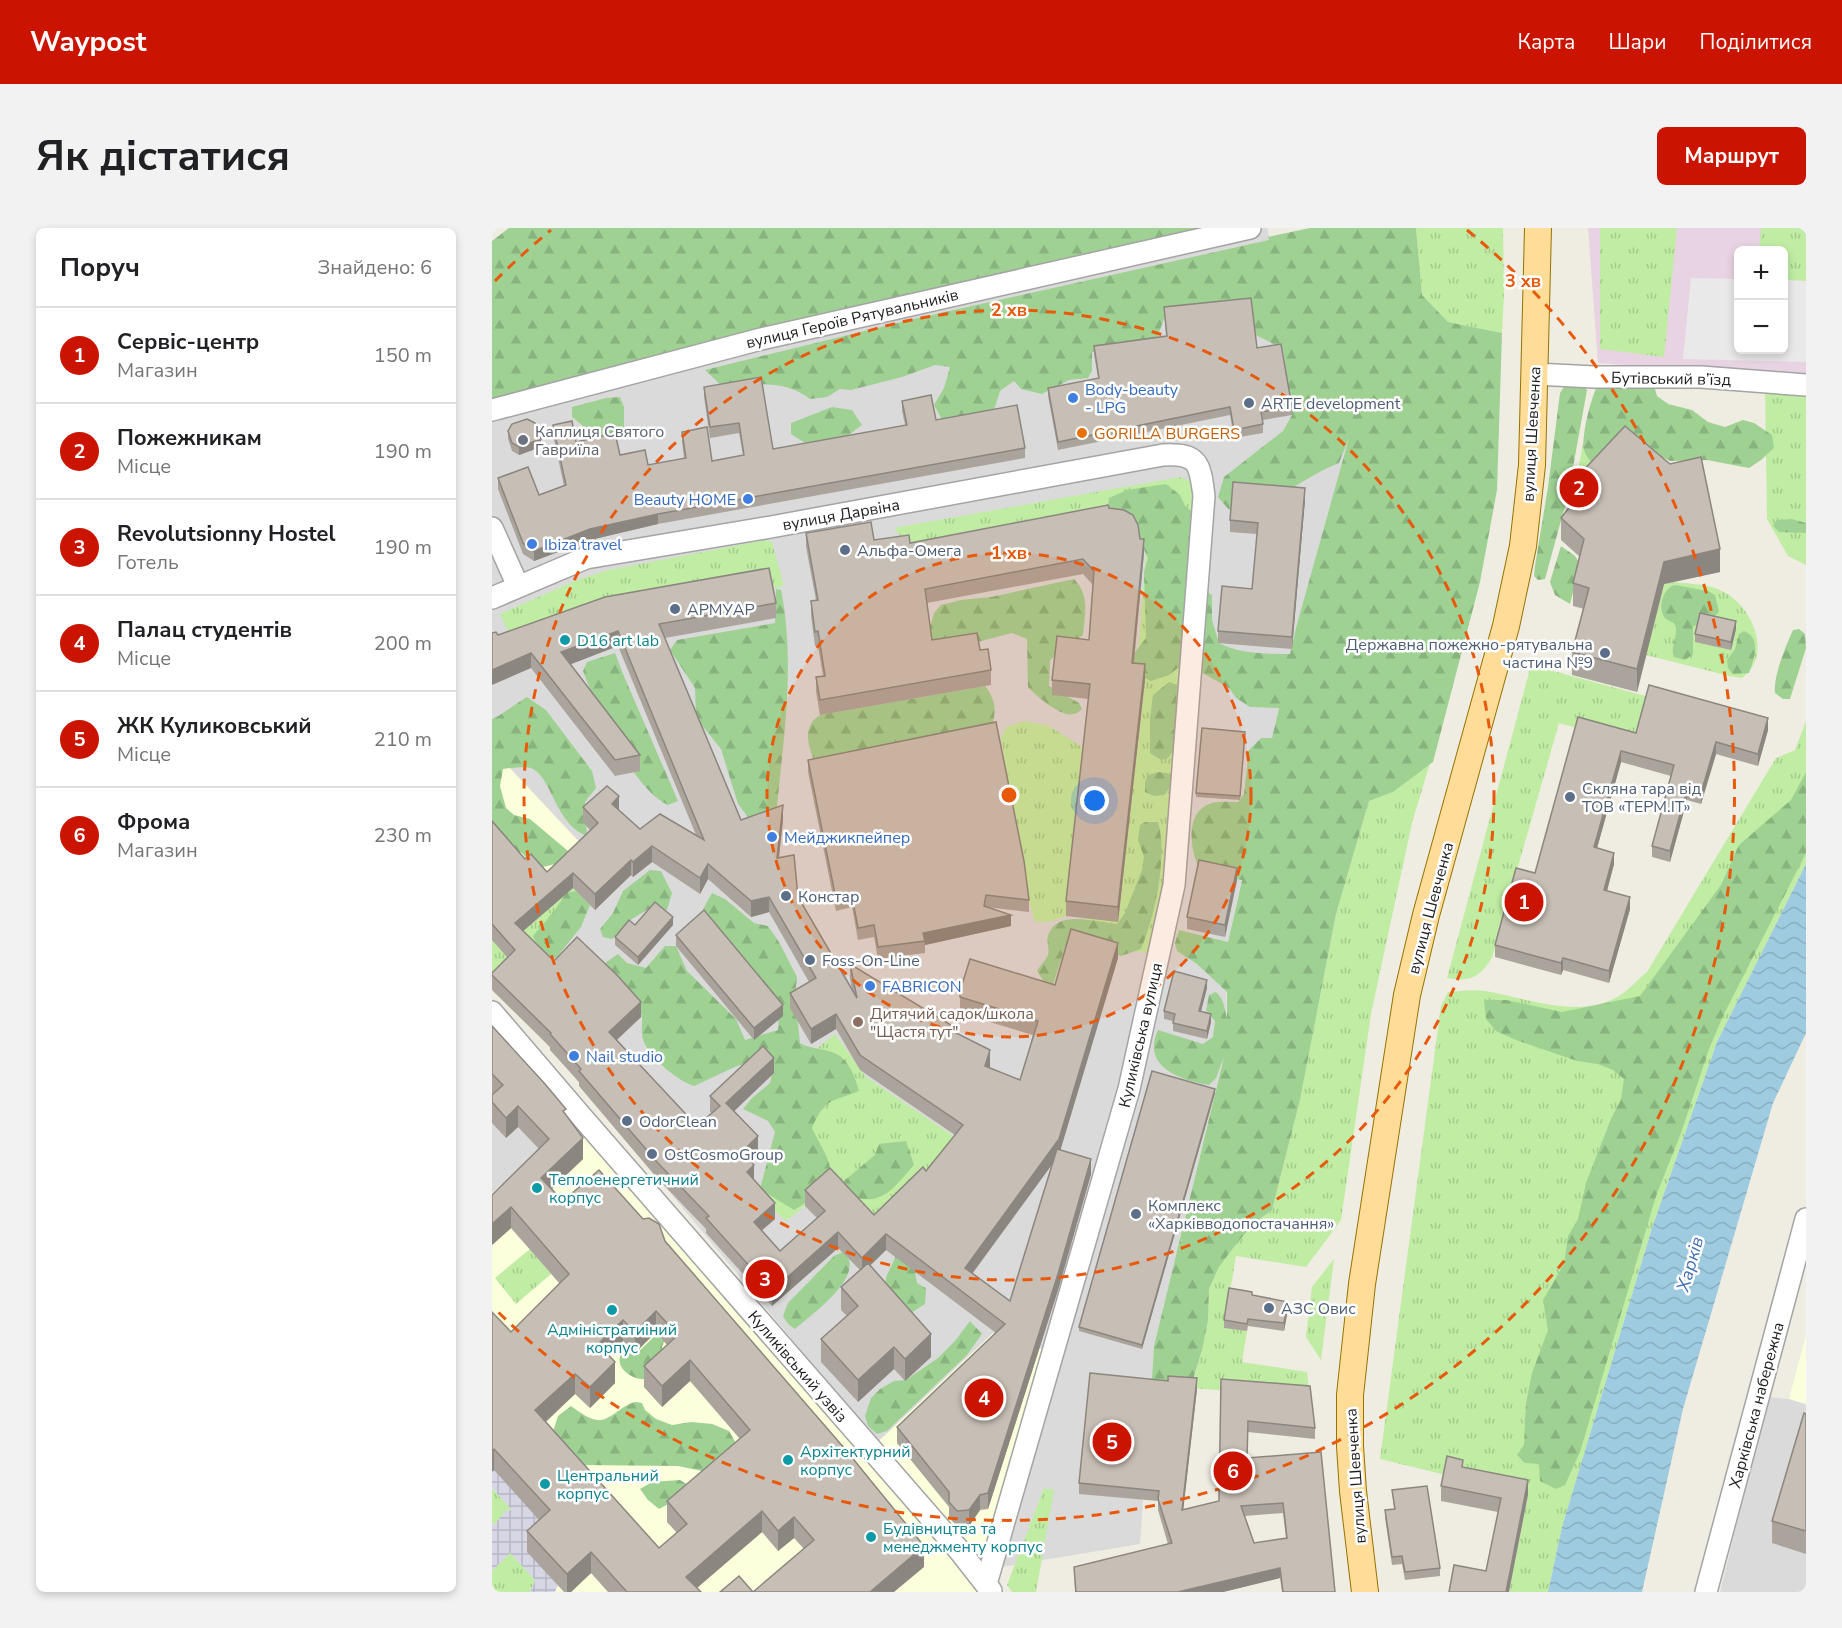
<!DOCTYPE html>
<html lang="uk">
<meta charset="utf-8">
<style>
:root{--surface:#fff;--page:#f2f2f2;--text:#202124;--muted:#757577;--line:#e0e0e0;--accent:#ca1400}
body{margin:0;font-family:"Nunito Sans",sans-serif;background:var(--page);color:var(--text)}
.controls{position:absolute;right:18px;top:18px;display:grid;overflow:hidden;border-radius:9px;box-shadow:0 3px 9px #0003}
.controls button{width:54px;height:54px;display:grid;place-items:center;padding:0;border:0;border-bottom:2px solid var(--line);background:var(--surface);color:var(--text);font:30px sans-serif}
.you{position:absolute;left:603px;top:573px;width:21px;height:21px;margin:-15px;border:4px solid #fff;border-radius:50%;background:#1a73e8;box-shadow:0 0 0 9px #1a73e833}
.badge{display:grid;place-items:center;width:39px;height:39px;border-radius:50%;background:var(--accent);color:#fff;font-size:20px;font-weight:700}
.pin{position:absolute;translate:-50% -50%;border:3px solid #fff;box-shadow:0 2px 6px #0006}
.list{margin:0;padding:0;list-style:none}
h2{display:flex;justify-content:space-between;align-items:center;height:78px;margin:0;padding:0 24px;font-size:26px}
h2 small{font-size:20px;font-weight:400;color:var(--muted)}
.list li{display:grid;grid-template-columns:39px 1fr auto;gap:18px;align-items:center;box-sizing:border-box;height:96px;padding:0 24px;border-top:2px solid var(--line)}
.list b{display:block;font-size:22px;white-space:nowrap}
.list p{margin:0;font-size:20px;white-space:nowrap;color:var(--muted)}
.list em{font-size:20px;font-style:normal;color:var(--muted)}
.map{position:relative;flex:none;width:1314px;height:1364px;overflow:hidden;border-radius:9px}
header{display:flex;align-items:center;gap:36px;box-sizing:border-box;height:84px;padding:0 30px;background:var(--accent);color:#fff}
header strong{font-size:28px}
nav{display:flex;gap:33px;margin-inline-start:auto;font-size:21px}
.intro{display:flex;align-items:center;justify-content:space-between;box-sizing:border-box;height:144px;padding:0 36px}
h1{margin:0;font-size:42px}
.button{padding:15px 27px;border-radius:9px;background:var(--accent);color:#fff;font-size:21px;font-weight:700}
main{display:flex;gap:36px;padding:0 36px}
aside{flex:1;background:var(--surface);border-radius:9px;box-shadow:0 3px 9px #0003}
.map>svg:first-child{display:block}
</style>
<header>
<strong>Waypost</strong>
<nav><a>Карта</a><a>Шари</a><a>Поділитися</a></nav>
</header>
<div class="intro"><h1>Як дістатися</h1><a class="button">Маршрут</a></div>
<main>
<aside>
<h2>Поруч<small>Знайдено: 6</small></h2>
<ul class="list">
<li><span class="badge">1</span><div><b>Сервіс-центр</b><p>Магазин</p></div><em>150 m</em></li>
<li><span class="badge">2</span><div><b>Пожежникам</b><p>Місце</p></div><em>190 m</em></li>
<li><span class="badge">3</span><div><b>Revolutsionny Hostel</b><p>Готель</p></div><em>190 m</em></li>
<li><span class="badge">4</span><div><b>Палац студентів</b><p>Місце</p></div><em>200 m</em></li>
<li><span class="badge">5</span><div><b>ЖК Куликовський</b><p>Місце</p></div><em>210 m</em></li>
<li><span class="badge">6</span><div><b>Фрома</b><p>Магазин</p></div><em>230 m</em></li>
</ul>
</aside>
<div class="map">
<svg width="1314" height="1364" viewBox="0 0 1314 1364">
<defs>
<pattern id="grass-tufts" width="24" height="20" patternUnits="userSpaceOnUse" patternTransform="scale(1.5)"><rect width="24" height="20" fill="#c0eda3"/><path d="M3 7l-1-3M5 7V3M7 7l1-3M15 17l-1-3M17 17v-4M19 17l1-3" fill="none" stroke="#a5cb8c"/></pattern>
<pattern id="forest-firs" width="22" height="20" patternUnits="userSpaceOnUse" patternTransform="scale(1.5)"><rect width="22" height="20" fill="#9fd193"/><path d="M5 1l3.5 6h-7zM16 11l3.5 6h-7z" fill="#88b37e"/></pattern>
<pattern id="plaza-grid" width="8" height="8" patternUnits="userSpaceOnUse" patternTransform="scale(1.5)"><rect width="8" height="8" fill="#d7d6e5"/><path d="M0 4h8M4 0v8" fill="none" stroke="#b8b7c4"/></pattern>
<pattern id="water-waves" width="16" height="10" patternUnits="userSpaceOnUse" patternTransform="scale(1.5)"><rect width="16" height="10" fill="#9fcbe0"/><path d="M0 5q4-4 8 0t8 0" fill="none" stroke="#88aec0"/></pattern>
</defs>
<rect width="100%" height="100%" fill="#efece2"/>
<g fill="#dbdada">
<path d="M694,0H775L816,152L860,200L805,396L734,723L735,816L662,1118L648,1316L491,1342L0,750V188Z"/>
<path d="M0,811L74,902L0,965Z"/>
<path d="M1276,1169L1297,1171L1314,1176V1364H1228Z"/>
</g>
<path fill="#e8d3e2" fill-rule="evenodd" d="M1096,0H1314V150L1106,135ZM1246,22H1292V122H1246Z"/>
<g fill="#fbffdb">
<path d="M0,521L94,621L0,749Z"/>
<path d="M83,896L373,1226L501,1105L569,1127L502,1364H0V965Z"/>
<path d="M1314,1107V1176L1297,1171Z"/>
</g>
<g fill="url(#grass-tufts)">
<path d="M924,0H1011L1012,66L1010,105L956,94L930,67Z"/>
<path d="M1108,0H1185L1172,129L1108,121Z"/>
<path d="M1269,0H1314V53L1292,52V22H1267Z"/>
<path d="M1273,162L1314,165V337L1296,328L1275,291Z"/>
<path d="M1092,211C1092,226 1097,233 1108,243L1085,269L1081,267Z"/>
<path d="M688,249L698,253L706,260L672,653L656,725L588,715L593,690L626,693L653,451L646,427L654,324L648,305L419,322L402,300Z"/>
<path d="M273,312L280,314L292,358L22,416L8,386L87,351L117,342Z"/>
<path d="M1184,354C1199,356 1216,356 1230,363C1260,377 1282,428 1250,450L1237,448L1154,427L1172,356Z"/>
<path d="M1039,437L1157,469L1144,517L1067,495L1000,730C987,750 978,754 955,750Z"/>
<path d="M533,493L557,498L590,519L574,688L557,694H543L534,663L509,510L514,499Z"/>
<path d="M1314,493V636L1225,814L1160,1000L1070,1299L1056,1364H1017L1036,1267L888,1231L949,778L956,764C968,763 981,761 993,763C1035,770 1087,792 1127,768C1137,762 1146,751 1155,744L1284,530L1303,522Z"/>
<path d="M938,535L920,595L879,786L849,992L814,1039L744,1028L732,1100L755,1103L750,1134L815,1144L818,1169L699,1160L710,1122L716,1093L717,1061L727,1039L742,1019L762,995L780,982L808,872L844,686L877,573L901,564Z"/>
<path d="M78,657L92,671L5,755L0,749V711Z"/>
<path d="M343,806L374,849L470,914L376,997L313,978L294,993L262,965L300,914L262,871Z"/>
<path d="M38,1021L59,1046L24,1076L3,1050Z"/>
<path d="M842,1031L829,1132L814,1109L820,1059Z"/>
<path d="M0,1260L19,1281L3,1296L0,1295Z"/>
<path d="M552,1260L562,1262L544,1364H520L515,1357Z"/>
<path d="M18,1324L43,1352L38,1364H0V1343Z"/>
</g>
<g fill="url(#forest-firs)">
<path d="M17,0H745L0,175V13Z"/>
<path d="M818,0H924L930,67L956,94L1010,105L1005,262L988,354L941,534L901,564L877,573L844,686L808,872L780,982L762,995L742,1019L727,1039L717,1061L716,1093L710,1122L696,1168L659,1164L662,1118L732,829L724,850L717,857C688,852 649,839 666,802L711,816L721,809L723,793L714,783L717,767L724,764C733,772 732,781 735,790V764L705,736L685,723L683,715L687,702L736,714L750,652L726,648L707,640C699,623 693,590 713,578C722,572 736,574 746,574L752,566L757,522L769,510H780L787,480L758,479L744,470L737,460L709,444L711,361L720,367V392L727,415C747,426 775,426 798,426L805,396L857,210L847,235C810,249 777,283 737,282L726,269L732,249L791,203L800,187L791,121L752,101L672,91L663,115L643,114L600,124V143L596,150L577,152L550,166L529,161L522,153L508,163L501,185L452,195L442,177L452,160L458,139L443,137L410,149L359,162L348,161L335,169L318,171C291,151 263,156 232,160L213,142L426,90L777,12L776,9Z"/>
<path d="M1108,152L1161,154L1165,168L1176,176L1200,182L1216,194L1233,199L1251,192L1262,195L1280,207L1282,220L1269,232L1257,240L1215,232L1178,233L1159,223L1099,235C1097,231 1093,226 1092,222C1089,206 1100,166 1108,152Z"/>
<path d="M1081,157H1090L1095,162L1076,267L1053,351L1046,352L1042,348L1043,338L1056,259L1068,165L1072,159Z"/>
<path d="M128,169L132,179V209L116,207L105,210L98,209L90,197L80,189V179L114,170Z"/>
<path d="M340,179L360,182L370,197L343,217L313,215L299,206V195Z"/>
<path d="M674,256L688,267L693,278L702,285L696,366L687,439L677,447L659,453L611,430L643,424L654,410L652,344L656,330L640,297L616,280L617,270L635,262Z"/>
<path d="M1300,291L1314,295V305L1287,304L1281,298L1285,292Z"/>
<path d="M1069,318L1083,328L1088,336L1078,376L1063,367L1058,354Z"/>
<path d="M582,351C598,367 593,386 591,407L558,432L557,458L587,475L590,481C587,483 585,486 581,486C570,490 543,467 536,459L535,411L520,405L478,416L348,417L432,403L439,396L442,385L449,377L469,372L499,369Z"/>
<path d="M1183,357L1216,363L1223,367L1227,384C1220,391 1210,393 1201,399V426L1193,432L1182,429C1178,420 1185,410 1184,400C1183,393 1177,394 1173,390C1165,380 1171,360 1183,357Z"/>
<path d="M284,361L289,362C304,436 291,514 284,588L259,593L246,576L229,521L204,490L203,460L178,422L185,412L283,395Z"/>
<path d="M1307,401L1313,406L1314,420L1298,471H1291L1283,465C1281,449 1294,417 1301,402Z"/>
<path d="M1252,403C1270,410 1262,431 1257,445L1241,446L1236,440L1235,432L1243,421L1247,406Z"/>
<path d="M123,425L131,446L186,573L176,577C141,562 104,478 91,443L95,434Z"/>
<path d="M677,454L685,457L682,522L676,530L669,532L658,525V491L661,467Z"/>
<path d="M493,458C505,473 505,487 497,504L322,533C316,516 310,498 328,487Z"/>
<path d="M35,469L54,482L100,543L104,560L93,574L95,608C63,597 60,548 39,540C32,538 19,540 11,541L8,558L14,580L22,587L38,591L76,623L71,634L47,640L37,633L30,625L21,622L0,595V491C7,489 26,474 35,469Z"/>
<path d="M667,544L680,546L679,558L672,567L662,568L653,564V554L656,547Z"/>
<path d="M1314,544V625L1231,788L1217,821L1189,905L1164,968L1088,1224L1073,1257L1064,1261L1048,1253L1047,1236L1033,1235L1025,1227L1032,1217L1034,1175L1040,1145L1056,1102L1051,1072L1072,1036L1076,1008L1086,991L1094,955L1119,891L1129,871L1132,851L1121,842L1106,836L1085,833L1024,812L1004,803L994,791L992,772H1014L1070,784L1148,768L1229,657L1247,617L1299,572Z"/>
<path d="M653,594H666C676,627 663,689 649,721L629,728L579,716L573,719L561,757L552,754L545,743C548,738 554,732 556,727C558,721 554,713 556,708C565,680 605,695 625,696L633,685L650,642L652,629L646,612L648,597Z"/>
<path d="M158,642L169,643L180,665L175,682L158,680L135,694L120,711L111,709L108,701L121,685L131,663Z"/>
<path d="M84,663L98,677L89,699L64,730H54L46,719L41,708L63,682L74,665Z"/>
<path d="M220,665L233,671L262,695L276,698L287,714L305,749L303,769L308,815C317,820 326,820 336,823C356,827 362,846 367,863C339,874 333,870 320,900C325,911 333,923 337,935C343,955 317,973 302,982L268,961L283,904L276,893L251,881L259,871L278,855L282,836L268,832L245,838L202,858C185,853 151,825 150,806C149,798 152,791 148,783C144,776 126,764 118,759L113,735L126,726L135,735L154,740L173,718H184L195,743L244,791L253,812L286,802L287,783L211,681Z"/>
<path d="M414,913L422,937C402,958 393,978 361,969L352,953L383,927L387,916Z"/>
<path d="M409,1017L421,1032L425,1055L434,1060L433,1076L419,1085L391,1064L395,1047Z"/>
<path d="M351,1024C353,1027 356,1029 357,1032C364,1055 319,1087 303,1101L296,1096L291,1088L296,1075L342,1028Z"/>
<path d="M478,1093L490,1106L475,1127L395,1203L385,1206L376,1198L373,1188L379,1170L388,1161L402,1153L414,1152L446,1130L463,1113Z"/>
<path d="M167,1104L173,1110L170,1119L171,1128L155,1151C137,1153 118,1135 133,1121L144,1126Z"/>
<path d="M144,1174L150,1175L153,1182L164,1191L180,1197L199,1194L220,1196L237,1203L245,1217L220,1245L186,1238L90,1237L61,1204L66,1188L79,1178C86,1183 96,1191 105,1192C118,1194 130,1176 144,1174Z"/>
<path d="M188,1252L196,1257L191,1268L167,1281L156,1272L148,1261L160,1254Z"/>
</g>
<path fill="#e9e9e9" d="M1199,50L1246,51V122H1292V52L1314,53V134L1191,131Z"/>
<path fill="url(#plaza-grid)" d="M0,1239L58,1303L36,1324L66,1357L63,1364H38L43,1352L18,1325L0,1343V1295L3,1296L15,1281L17,1283L19,1281L0,1260Z"/>
<path fill="url(#water-waves)" d="M1314,636V805L1281,875L1191,1181L1150,1364H1056L1070,1299L1160,1000L1225,814Z"/>
<g fill="none" stroke-linecap="round" stroke-linejoin="round">
<defs>
<g id="minor">
<path d="M1043,146L1102,149H1209L1314,157"/>
<path d="M0,182L269,111L758,0"/>
<path d="M0,300L26,358"/>
<path d="M0,370L94,330L279,299L671,227C707,225 708,236 712,268L682,657L637,861L494,1356"/>
<path d="M0,784L89,888L467,1322L499,1363"/>
<path d="M1214,1364L1314,991"/>
</g>
<path id="major" d="M873,1364L861,1263L858,1218V1167L870,1056L915,767L934,687L1014,398L1031,318L1040,237L1046,0"/>
</defs>
<use href="#minor" stroke="#a4a4a4" stroke-width="24"/>
<use href="#major" stroke="#967300" stroke-width="28"/>
<use href="#minor" stroke="#fff" stroke-width="21"/>
<use href="#major" stroke="#ffdc97" stroke-width="26"/>
</g>
<g fill="#aba49c" fill-rule="evenodd">
<path d="M672,79L765,120L800,179V187L771,192V205L742,210L738,187L566,222L556,168V160L606,150L602,126V118L674,108Z"/>
<path d="M212,159L281,221L413,197L410,183V173L444,192L533,220V230L166,296L98,312L42,333L31,326L6,261V250L47,267L72,258L61,207V197L84,214L156,237L192,230L190,214V204L220,233L251,227L247,205L218,210L212,169Z"/>
<path d="M16,203L49,219L27,227L20,223L16,211Z"/>
<path d="M1086,248L1228,344L1172,356L1145,464L1080,447V424L1092,381L1081,378V355L1088,329L1069,312V290L1086,269Z"/>
<path d="M813,272L800,421L726,415V403L760,361L765,306L738,304V292Z"/>
<path d="M617,280L648,311L652,325L642,435L653,451L626,694L574,688V673L597,471L560,467V452L597,412L601,357L591,346L435,375L440,412L488,422L499,442V457L328,487L324,464V449L331,448L326,418H323L319,388V373L324,372L314,319V305L418,315Z"/>
<path d="M284,375V390L173,410L249,592H291L287,630L306,669L360,762L358,751V736L462,805L498,838V840L528,852L541,807L468,785V763L563,757L626,730L568,922L599,946L566,1062L496,1281L488,1282L477,1298H465L457,1290V1279L405,1215V1199L504,1105L394,1022L378,1038L439,1129L413,1153L402,1141L366,1174L329,1134V1111L355,1088L349,1082V1059L368,1042L346,1020L280,1078L214,1005V1001L165,950L87,858V854L58,822V819L0,762V745L15,729L0,712V593L33,631L55,644L98,602L91,594V579L127,582L148,601L204,607L126,418L78,436L148,527V543L123,548L39,440L6,407ZM160,634L208,666L216,651L259,689L277,684L317,754L298,765V780L319,816L344,801L368,842L463,907L434,943L382,987L313,962V978L325,990L288,1023L270,1002L283,991L262,952L257,932L266,923L242,883L282,845L218,868V884L220,885L205,898L125,812L149,789L62,733L31,703L81,660L103,682L139,647L141,649ZM561,935L518,1073L481,1045Z"/>
<path d="M1244,401L1239,422L1203,414V406Z"/>
<path d="M1086,489L1144,505L1276,502L1266,538L1224,526L1209,576L1195,572L1178,634L1160,629V618L1179,548L1129,534L1105,620L1122,636L1115,663L1138,681L1117,755L1071,742L1069,747L1003,729V717L1043,645Z"/>
<path d="M753,504L748,572L704,569V565Z"/>
<path d="M316,532L537,672V684L494,679L519,698L433,717V725L386,731L382,709L366,712L360,679L344,683L316,544Z"/>
<path d="M745,652L733,709L695,701V689Z"/>
<path d="M143,697H181L146,737L123,717V709Z"/>
<path d="M184,707L291,788L262,812L184,718Z"/>
<path d="M715,760L709,783L719,794L715,811L681,803V793L672,791V783Z"/>
<path d="M0,798L74,887L91,931L60,961L71,973L173,1013L432,1339L261,1364L312,1321L302,1310L286,1323L270,1304L205,1360L209,1364H116L99,1345L79,1364H72L35,1324V1303L47,1292L2,1242L0,1084L19,1104L68,1056L19,1000L0,1017L47,921L26,899L14,910L0,895ZM164,1104L175,1117L152,1138V1159L170,1179L198,1153L248,1211L175,1273V1294L185,1305L167,1320L54,1194L83,1166L98,1180L123,1155L117,1127L131,1113L143,1125Z"/>
<path d="M723,865L650,1121L587,1103V1099Z"/>
<path d="M760,1067L796,1081L792,1103L756,1098L755,1103L732,1100V1092Z"/>
<path d="M729,1151L823,1200V1211L756,1204L755,1230L829,1224L843,1364H790L788,1350L731,1364H583L582,1339L676,1316L666,1282V1273L587,1266V1255L705,1161L691,1282L727,1273ZM791,1285L794,1310L762,1315L753,1288Z"/>
<path d="M1314,1186V1326L1280,1315V1293Z"/>
<path d="M971,1240L1036,1267L994,1343L1006,1284L949,1273V1258Z"/>
<path d="M900,1262L948,1340V1348L913,1352L910,1336L900,1337L893,1290V1282L902,1281Z"/>
</g>
<g fill="#8b867f">
<path d="M49,211V219L27,227V219Z"/>
<path d="M813,260V272L800,421V409Z"/>
<path d="M166,286V296L98,312L42,333V323L98,301Z"/>
<path d="M652,311V325L640,449V435Z"/>
<path d="M1228,321V344L1172,356L1145,464V441L1172,334Z"/>
<path d="M1244,393V401L1239,422V414Z"/>
<path d="M126,403V418L69,440V424Z"/>
<path d="M39,425V440L0,457V442Z"/>
<path d="M653,436V451L626,694V679Z"/>
<path d="M1276,490V502L1266,538V526Z"/>
<path d="M1224,514V526L1209,576V565Z"/>
<path d="M1129,523V534L1102,631V619Z"/>
<path d="M1195,561V572L1178,634V623Z"/>
<path d="M127,568V583L120,576Z"/>
<path d="M291,577V592L285,645V630Z"/>
<path d="M160,618V634L141,649V634Z"/>
<path d="M1122,625V636L1112,674V662Z"/>
<path d="M139,632V647L103,682V666Z"/>
<path d="M216,636V651L208,666V650Z"/>
<path d="M745,640V652L733,709V697Z"/>
<path d="M81,645V660L23,710V695Z"/>
<path d="M277,669V684L259,689V673Z"/>
<path d="M1138,669V681L1117,755V743Z"/>
<path d="M519,687V698L433,717L431,705Z"/>
<path d="M181,689V697L146,737V729Z"/>
<path d="M626,715V730L567,927L473,1055V1040Z"/>
<path d="M1071,730V742L1069,747V735Z"/>
<path d="M715,752V760L707,791V783Z"/>
<path d="M149,774V789L117,819V804Z"/>
<path d="M291,777V788L262,812V800Z"/>
<path d="M344,786V801L319,816V801Z"/>
<path d="M719,786V794L715,811V803Z"/>
<path d="M498,822V838L493,853V838Z"/>
<path d="M282,830V845L234,891V875Z"/>
<path d="M723,861V865L650,1121V1117Z"/>
<path d="M26,878V899L14,910V890Z"/>
<path d="M266,908V923L250,939V924Z"/>
<path d="M91,910V931L49,971V950Z"/>
<path d="M599,931V946L566,1062L496,1281V1265Z"/>
<path d="M262,937V952L255,944Z"/>
<path d="M283,975V991L262,1009V994Z"/>
<path d="M19,979V1000L0,1017V996Z"/>
<path d="M346,1004V1020L280,1078V1063Z"/>
<path d="M394,1006V1022L370,1045V1030Z"/>
<path d="M796,1074V1081L792,1103V1095Z"/>
<path d="M164,1083V1104L143,1125V1104Z"/>
<path d="M131,1092V1113L106,1137V1116Z"/>
<path d="M439,1106V1129L413,1153V1131Z"/>
<path d="M402,1119V1141L366,1174V1152Z"/>
<path d="M198,1132V1153L170,1179V1158Z"/>
<path d="M123,1134V1155L98,1180V1159Z"/>
<path d="M83,1146V1166L43,1203V1182Z"/>
<path d="M705,1150V1161L690,1293V1282Z"/>
<path d="M2,1221V1242L0,1244V1223Z"/>
<path d="M1036,1252V1267L1017,1364H1014Z"/>
<path d="M488,1267V1282L477,1298V1282Z"/>
<path d="M270,1283V1304L200,1364L194,1349Z"/>
<path d="M302,1289V1310L286,1323V1303Z"/>
<path d="M432,1318V1339L402,1364H378Z"/>
<path d="M99,1324V1345L79,1364H75V1346Z"/>
<path d="M788,1340V1350L731,1364H686Z"/>
</g>
<g fill="#c7bfb5" stroke="#8b867f" stroke-width="1.5" fill-rule="evenodd">
<path d="M759,70L765,120L789,116L800,179L769,184L771,196L742,202L738,179L566,214L556,160L607,150L602,118L675,108L672,79Z"/>
<path d="M269,149L281,221L415,197L410,173L439,167L444,192L525,177L533,220L166,286L98,301L42,323L31,315L6,250L36,239L47,267L74,257L61,197L80,193L84,214L123,205L128,227L153,222L156,237L194,230L190,204L215,199L220,233L252,227L247,195L218,199L212,159Z"/>
<path d="M35,191L43,195L49,211L27,219L20,215L16,203L20,196Z"/>
<path d="M1133,198L1178,236L1209,229L1228,321L1172,334L1145,441L1080,424L1097,360L1081,355L1092,311L1069,290L1095,257L1086,248Z"/>
<path d="M741,254L813,260L800,409L726,403L730,358L760,361L766,295L738,292Z"/>
<path d="M616,277L617,280L632,282L641,287L646,297L648,311H652L640,435L653,436L626,679L574,673L598,456L560,452L565,408L597,412L602,343L591,331L433,361L440,412L485,405L488,422L496,421L499,442L328,472L324,449L333,448L326,403L323,404L319,373L326,372L314,305L379,294L382,312L417,307L418,315Z"/>
<path d="M277,340L284,375L167,396L249,592L291,577L285,630L302,627L306,669L365,770L358,736L462,799L460,803L498,822L493,838L528,852L546,793L468,769V763L478,731L563,757L579,701L626,715L567,911L473,1040L518,1073L565,921L599,931L566,1046L496,1265L488,1267L477,1282L465,1283L457,1274V1264L405,1199L513,1096L394,1006L370,1030L346,1004L280,1063L214,990L217,988L165,934L87,843L89,841L58,806L59,805L0,747V745L23,722L0,696V593L33,631L39,626L55,644L106,595L91,579L115,558L127,568L120,576L148,601L168,586L212,612L126,403L69,424L148,527L123,532L39,425L0,442V405L4,404L6,407L113,369ZM160,618L208,650L216,636L259,673L277,669L324,750L298,765L319,801L344,786L368,827L471,897L434,943L431,939L382,987L338,940L313,962L333,983L288,1023L262,994L283,975L255,944L262,937L250,924L266,908L234,875L282,830L271,818L218,868L228,878L205,898L117,804L149,774L125,747L85,709L62,733L23,695L81,645L103,666L139,632L141,634Z"/>
<path d="M1208,385L1244,393L1239,414L1203,406Z"/>
<path d="M1157,457L1276,490L1266,526L1224,514L1209,565L1195,561L1178,623L1160,618L1182,537L1129,523L1102,619L1122,625L1112,662L1138,669L1117,743L1071,730L1069,735L1003,717L1024,640L1043,645L1086,489L1144,505Z"/>
<path d="M504,494L532,633L537,672L494,667L492,678L519,687L431,705L433,713L386,719L382,697L366,700L360,668L344,671L316,532Z"/>
<path d="M710,500L753,504L748,568L704,565Z"/>
<path d="M707,632L745,640L733,697L695,689Z"/>
<path d="M163,674L181,689L146,729L123,709L137,692L143,697Z"/>
<path d="M212,682L291,777L262,800L184,707Z"/>
<path d="M682,743L715,752L707,783L719,786L715,803L681,795L683,786L672,783Z"/>
<path d="M0,798L53,856L74,881L71,883L91,910L49,950L71,973L107,942L151,991L157,990L167,996L173,1013L353,1221L432,1318L378,1364H228L247,1348L261,1364L322,1312L302,1289L286,1303L270,1283L194,1349L209,1364H135L99,1324L75,1346L35,1303L58,1282L2,1221L0,1223V1084L19,1104L77,1046L19,979L0,996V967L57,911L26,878L14,890L0,874V867L11,857L0,846ZM164,1083L186,1107L152,1138L170,1158L198,1132L258,1202L175,1273L195,1296L167,1320L43,1182L83,1146L98,1159L123,1134L106,1116L131,1092L143,1104Z"/>
<path d="M660,843L723,861L650,1117L587,1099Z"/>
<path d="M376,1035L439,1106L413,1131L402,1119L366,1152L329,1111L366,1078L349,1059Z"/>
<path d="M737,1060L760,1064V1067L796,1074L792,1095L756,1091L755,1096L732,1092Z"/>
<path d="M598,1145L676,1153V1148L705,1150L690,1282L727,1273L729,1151L818,1158L823,1200L756,1193L755,1230L829,1224L843,1364H791L788,1340L686,1364H584L582,1339L680,1315L666,1271L667,1263L587,1255ZM791,1275L795,1310L762,1315L749,1278Z"/>
<path d="M1312,1185L1314,1186V1303L1280,1293Z"/>
<path d="M955,1228L971,1232L970,1239L1036,1252L1014,1364H957L962,1337L994,1343L1009,1270L949,1258Z"/>
<path d="M935,1258L948,1340L913,1344L910,1328L900,1329L893,1282L903,1281L900,1262Z"/>
</g>
<circle cx="517" cy="567" r="242" fill="#e8590c" fill-opacity=".12"/>
<g fill="none" stroke="#e8590c" stroke-width="3" stroke-dasharray="10 8">
<circle cx="517" cy="567" r="242"/>
<circle cx="517" cy="567" r="485"/>
<path d="M3 53A727 727 0 0 1 59 2M975 2A727 727 0 1 1 3 1081"/>
</g>
<g fill="#3f7fe0" stroke="#fff" stroke-width="2">
<circle cx="581" cy="170" r="6"/>
<circle cx="256" cy="271" r="6"/>
<circle cx="40" cy="316" r="6"/>
<circle cx="280" cy="609" r="6"/>
<circle cx="378" cy="758" r="6"/>
<circle cx="82" cy="828" r="6"/>
</g>
<g fill="#5c6f8a" stroke="#fff" stroke-width="2">
<circle cx="757" cy="175" r="6"/>
<circle cx="353" cy="322" r="6"/>
<circle cx="183" cy="381" r="6"/>
<circle cx="1113" cy="425" r="6"/>
<circle cx="1078" cy="569" r="6"/>
<circle cx="294" cy="668" r="6"/>
<circle cx="318" cy="732" r="6"/>
<circle cx="135" cy="893" r="6"/>
<circle cx="160" cy="926" r="6"/>
<circle cx="644" cy="986" r="6"/>
<circle cx="777" cy="1080" r="6"/>
</g>
<circle fill="#e8710a" stroke="#fff" stroke-width="2" cx="590" cy="205" r="6"/>
<circle fill="#6b7280" stroke="#fff" stroke-width="2" cx="31" cy="212" r="6"/>
<g fill="#0f9aa8" stroke="#fff" stroke-width="2">
<circle cx="73" cy="412" r="6"/>
<circle cx="45" cy="960" r="6"/>
<circle cx="120" cy="1082" r="6"/>
<circle cx="296" cy="1232" r="6"/>
<circle cx="53" cy="1256" r="6"/>
<circle cx="379" cy="1309" r="6"/>
</g>
<circle fill="#8d6e63" stroke="#fff" stroke-width="2" cx="366" cy="794" r="6"/>
<g text-anchor="middle" stroke-width="5" stroke-linejoin="round" paint-order="stroke">
<g font-size="16" fill="#1d1d1d" stroke="#fff">
<text transform="translate(360 90) rotate(-13)" y="6">вулиця Героїв Рятувальників</text>
<text transform="translate(1179 150) rotate(1)" y="6">Бутівський в’їзд</text>
<text transform="translate(1039 206) rotate(-87)" y="6">вулиця Шевченка</text>
<text transform="translate(349 286) rotate(-10)" y="6">вулиця Дарвіна</text>
<text transform="translate(938 680) rotate(-75)" y="6">вулиця Шевченка</text>
<text transform="translate(648 807) rotate(-77)" y="6">Куликівська вулиця</text>
<text transform="translate(306 1138) rotate(49)" y="6">Куликівський узвіз</text>
<text transform="translate(1264 1177) rotate(-75)" y="6">Харківська набережна</text>
<text transform="translate(863 1248) rotate(-94)" y="6">вулиця Шевченка</text>
</g>
<g font-size="16" fill="#366cbe" stroke="#fff" text-anchor="start">
<text x="593" y="167">Body-beauty<tspan x="593" dy="18">- LPG</tspan></text>
<text x="244" y="277" text-anchor="end">Beauty HOME</text>
<text x="52" y="322">Ibiza travel</text>
<text x="292" y="615">Мейджикпейпер</text>
<text x="390" y="764">FABRICON</text>
<text x="94" y="834">Nail studio</text>
</g>
<g font-size="16" fill="#4e5e75" stroke="#fff" text-anchor="start">
<text x="769" y="181">ARTE development</text>
<text x="365" y="328">Альфа-Омега</text>
<text x="195" y="387">АРМУАР</text>
<text x="1101" y="422" text-anchor="end">Державна пожежно-рятувальна<tspan x="1101" dy="18">частина №9</tspan></text>
<text x="1090" y="566">Скляна тара від<tspan x="1090" dy="18">ТОВ «ТЕРМ.ІТ»</tspan></text>
<text x="306" y="674">Констар</text>
<text x="330" y="738">Foss-On-Line</text>
<text x="147" y="899">OdorClean</text>
<text x="172" y="932">OstCosmoGroup</text>
<text x="656" y="983">Комплекс<tspan x="656" dy="18">«Харківводопостачання»</tspan></text>
<text x="789" y="1086">АЗС Овис</text>
</g>
<g font-size="16" fill="#5b616d" stroke="#fff" text-anchor="start">
<text x="43" y="209">Каплиця Святого<tspan x="43" dy="18">Гавриїла</tspan></text>
</g>
<g font-size="16" fill="#c56008" stroke="#fff" text-anchor="start">
<text x="602" y="211">GORILLA BURGERS</text>
</g>
<g font-size="16" fill="#0d838f" stroke="#fff" text-anchor="start">
<text x="85" y="418">D16 art lab</text>
<text x="57" y="957">Теплоенергетичний<tspan x="57" dy="18">корпус</tspan></text>
<text x="120" y="1107" text-anchor="middle">Адміністратиіний<tspan x="120" dy="18">корпус</tspan></text>
<text x="308" y="1229">Архітектурний<tspan x="308" dy="18">корпус</tspan></text>
<text x="65" y="1253">Центральний<tspan x="65" dy="18">корпус</tspan></text>
<text x="391" y="1306">Будівництва та<tspan x="391" dy="18">менеджменту корпус</tspan></text>
</g>
<g font-size="16" fill="#785e54" stroke="#fff" text-anchor="start">
<text x="378" y="791">Дитячий садок/школа<tspan x="378" dy="18">"Щастя тут"</tspan></text>
</g>
<g font-size="18" font-style="italic" fill="#4370b2" stroke="#fff">
<text transform="translate(1198 1036) rotate(-74)" y="6">Харків</text>
</g>
</g>
<circle cx="517" cy="567" r="9" fill="#e8590c" stroke="#fff" stroke-width="3"/>
<g font-size="18" text-anchor="middle" font-weight="bold" fill="#e8590c" stroke="#fff" stroke-width="5" stroke-linejoin="round" paint-order="stroke">
<text x="1031" y="59">3 хв</text>
<text x="517" y="88">2 хв</text>
<text x="517" y="331">1 хв</text>
</g>
</svg>
<div class="controls">
<button>+</button>
<button>−</button>
</div>
<div class="you"></div>
<div class="pin badge" style="left:1032px;top:674px">1</div>
<div class="pin badge" style="left:1087px;top:260px">2</div>
<div class="pin badge" style="left:273px;top:1051px">3</div>
<div class="pin badge" style="left:492px;top:1170px">4</div>
<div class="pin badge" style="left:620px;top:1214px">5</div>
<div class="pin badge" style="left:741px;top:1243px">6</div>
</div>
</main>
